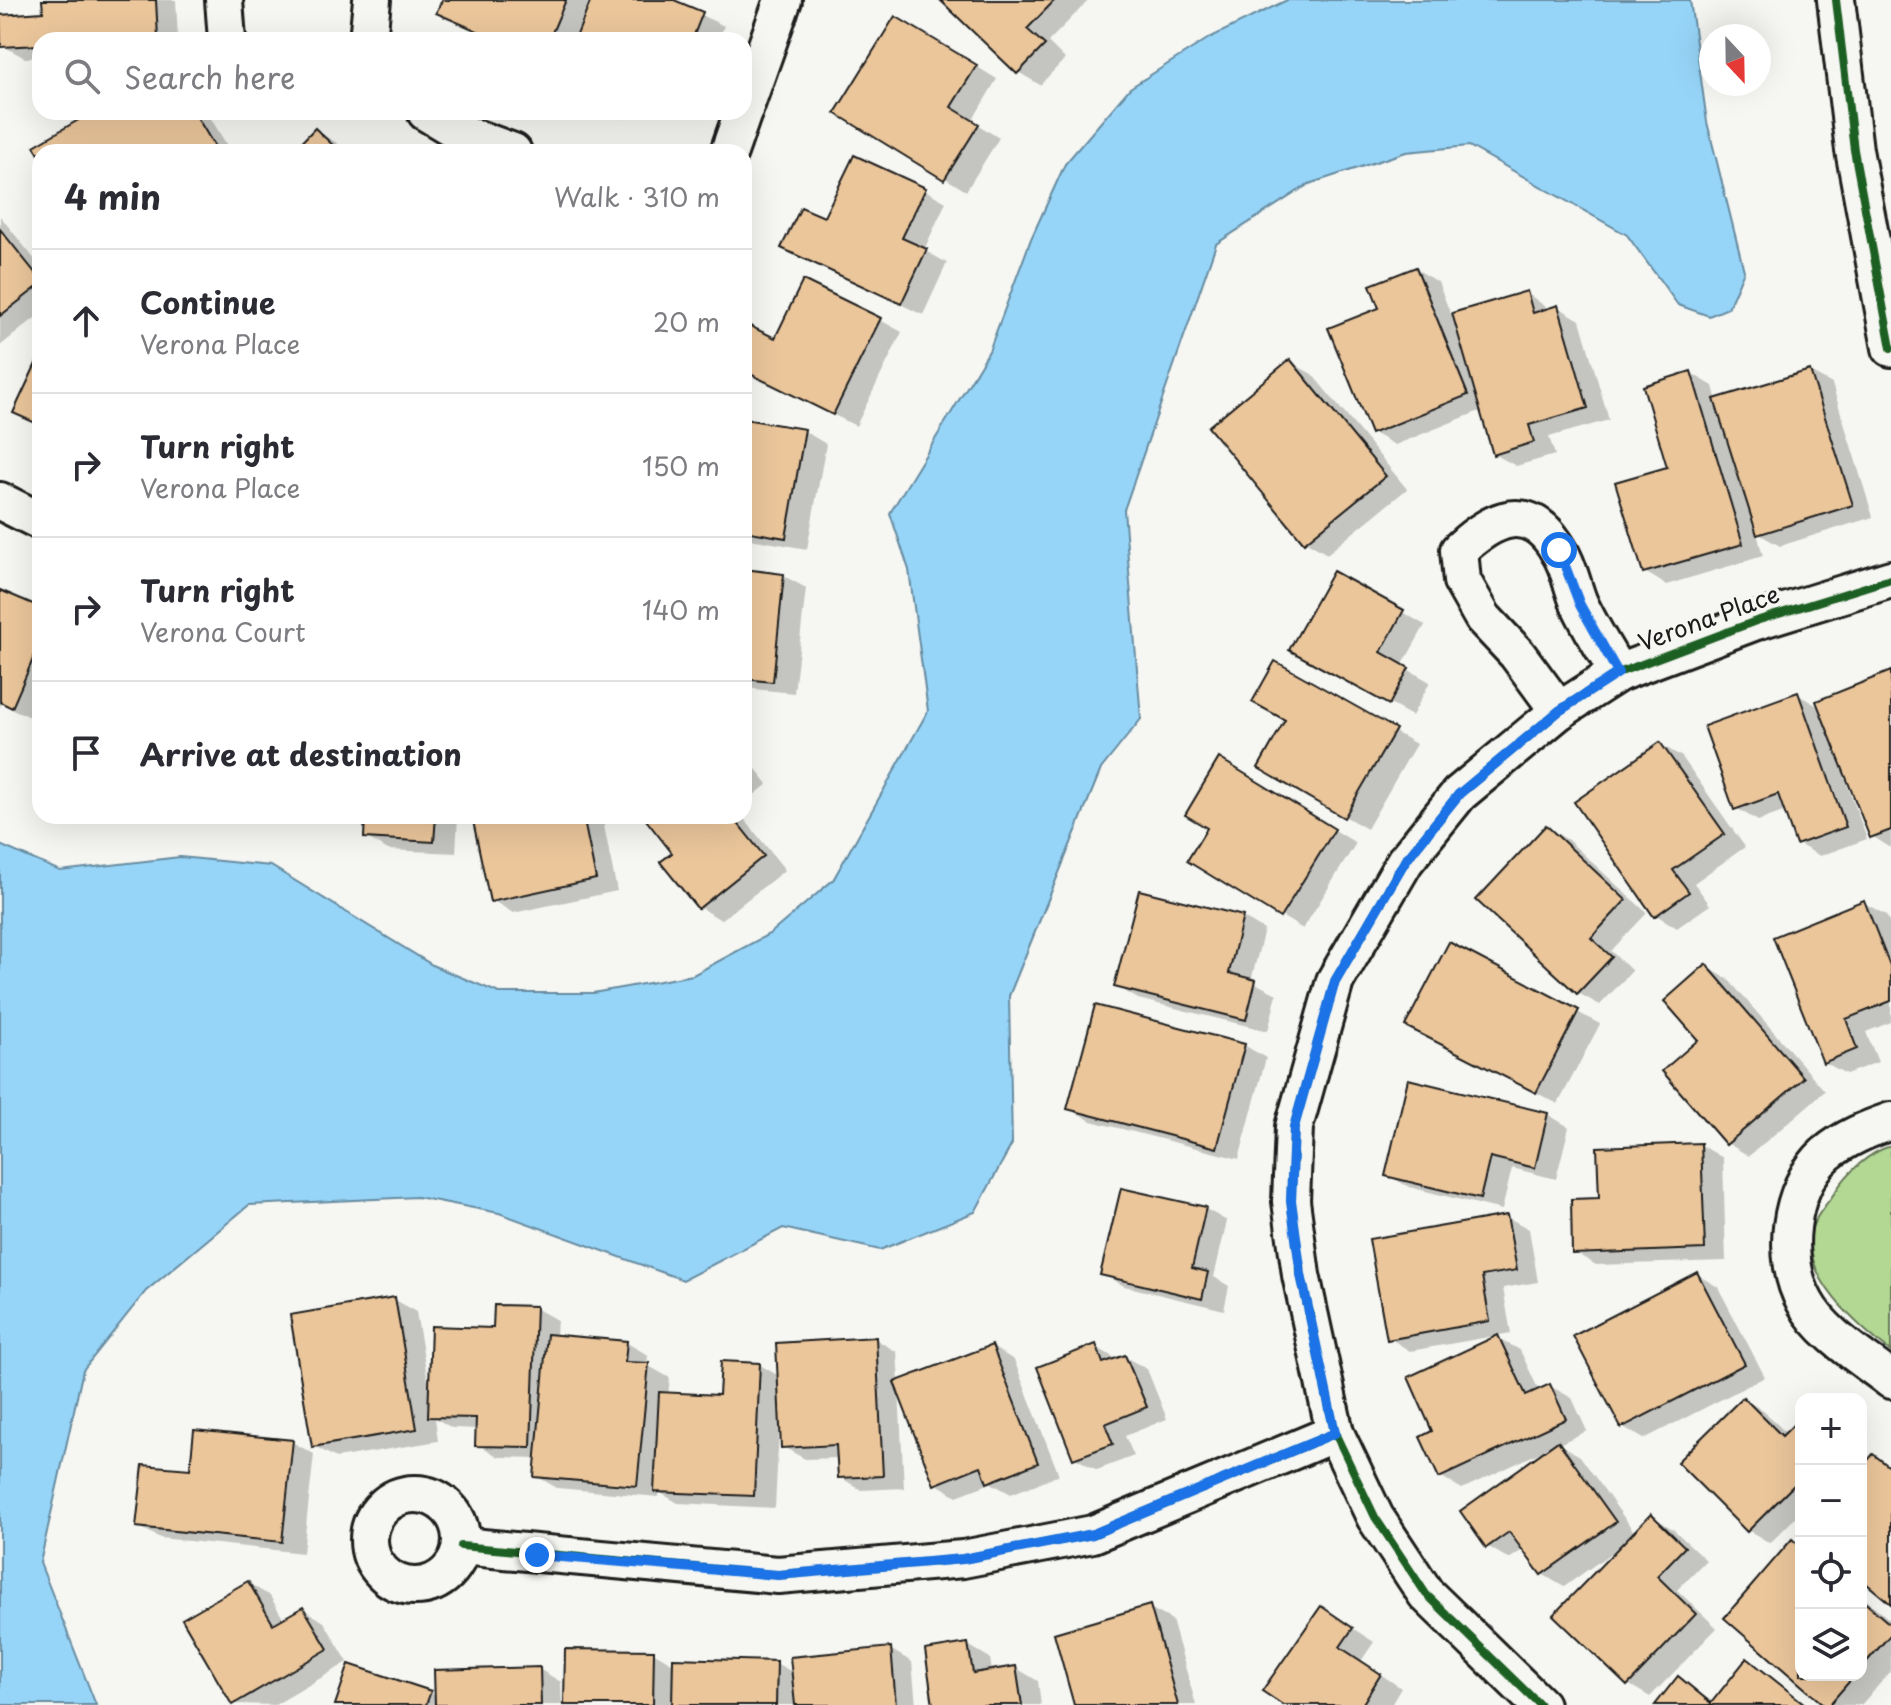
<!DOCTYPE html>
<meta charset="utf-8">
<style>
:root{--surface:#fff;--page:#f7f7f7;--text:#2b2b33;--muted:#7c7c81;--line:#e1e1e2}
body{margin:0;font-family:"Playpen Sans",sans-serif;background:var(--page);color:var(--text)}
.controls{position:absolute;right:24px;bottom:24px;display:grid;overflow:hidden;border-radius:16px;box-shadow:0 8px 32px #0002}
.controls button{width:72px;height:72px;display:grid;place-items:center;padding:0;border:0;border-bottom:2px solid var(--line);background:var(--surface);color:var(--text);font:40px sans-serif}
.compass{position:absolute;left:1699px;top:24px;width:72px;height:72px;border-radius:50%;background:var(--surface);box-shadow:0 8px 32px #0002;rotate:158deg}
.stop{position:absolute;width:24px;height:24px;margin:-18px;border:6px solid #1a73e8;border-radius:50%;background:#fff}
.stop.end{background:#1a73e8;border-color:#fff;box-shadow:0 2px 8px #0008}
.list{margin:0;padding:0;list-style:none}
h2{display:flex;justify-content:space-between;align-items:center;height:104px;margin:0;padding:0 32px;font-size:34px}
h2 small{font-size:26px;font-weight:400;color:var(--muted)}
.list li{display:grid;grid-template-columns:52px 1fr auto;gap:24px;align-items:center;box-sizing:border-box;height:144px;padding:0 32px;border-top:2px solid var(--line)}
.list b{display:block;font-size:30px;white-space:nowrap}
.list p{margin:0;font-size:26px;white-space:nowrap;color:var(--muted)}
.list em{font-size:26px;font-style:normal;color:var(--muted)}
.icon{flex:none;width:44px;height:44px;fill:none;stroke:currentColor;stroke-width:2;stroke-linecap:round;stroke-linejoin:round}
.map{position:relative;flex:none;width:1891px;height:1705px;overflow:hidden}
.search{position:absolute;background:var(--surface);box-shadow:0 8px 32px #0002;left:32px;top:32px;width:720px;height:88px;display:flex;align-items:center;gap:20px;box-sizing:border-box;padding:0 28px;border-radius:24px;color:var(--muted);font-size:30px}
.panel{position:absolute;background:var(--surface);box-shadow:0 8px 32px #0002;left:32px;top:144px;width:720px;height:680px;border-radius:24px}
.map>svg:first-child{display:block}
</style>
<div class="map">
<svg width="1891" height="1705" viewBox="0 0 1891 1705">
<rect width="100%" height="100%" fill="#f6f6f2"/>
<filter id="ink" filterUnits="userSpaceOnUse"><feTurbulence type="fractalNoise" baseFrequency=".0125" numOctaves="2"/><feDisplacementMap in="SourceGraphic" scale="16" xChannelSelector="R" yChannelSelector="G"/><feConvolveMatrix kernelMatrix="1 2 1 2 8 2 1 2 1" color-interpolation-filters="sRGB"/></filter>
<g filter="url(#ink)">
<path fill="#b2d894" stroke="#677a58" stroke-width="2" d="M1891,1146V1352C1858,1325 1800,1278 1812,1228C1815,1216 1829,1202 1835,1192C1848,1172 1869,1152 1891,1146Z"/>
<path fill="#97d5f8" stroke="#668ba0" stroke-width="2" d="M1287,0H1690L1707,122L1744,271L1728,308L1709,316L1678,305L1627,235L1469,146L1406,152L1309,184L1216,244L1124,510L1141,719L1101,769L1009,996L1012,1144L975,1212L880,1250L783,1228L683,1280L499,1213L417,1197L249,1205L146,1291L83,1370L40,1563L96,1705H0V845L60,871L180,857L271,866L434,966L499,993H593L693,975L771,933L833,880L928,711L909,570L890,513L989,351L1031,239L1065,164L1130,88L1209,38Z"/>
<g fill="#0003">
<path d="M44,0H176L178,40H40V57L25,58L3,46L45,14Z"/>
<path d="M444,0H669L724,26L718,40H495L439,12Z"/>
<path d="M943,0H1089L1048,42L1065,59L1040,85L1018,72Z"/>
<path d="M918,31L997,79L972,121L999,138L966,191L945,178Z"/>
<path d="M96,112H207L231,152H40L37,146Z"/>
<path d="M606,112H626L623,119Z"/>
<path d="M316,131L337,143L346,152H295Z"/>
<path d="M925,190L946,202L924,250L947,263L923,315L806,259L825,220Z"/>
<path d="M0,216L40,266V314L0,346Z"/>
<path d="M1416,269L1438,282L1451,315L1527,293L1550,310L1558,307L1580,320L1609,420L1549,437L1555,455L1516,466L1494,454L1482,410L1395,445L1373,433L1381,309Z"/>
<path d="M880,320L902,332L856,426L744,370L747,327L776,341Z"/>
<path d="M1290,362L1312,374L1407,489L1327,554L1305,541Z"/>
<path d="M1810,372L1832,384L1873,517L1780,546L1757,533L1763,556L1666,585L1645,572L1691,373L1713,386L1717,401Z"/>
<path d="M744,421L804,431L826,444L807,549L744,538Z"/>
<path d="M744,571L784,576L806,588L794,693L744,688Z"/>
<path d="M1333,573L1425,625L1402,666L1430,682L1412,716L1313,662Z"/>
<path d="M0,592L40,609V706L35,719L1,704L0,708Z"/>
<path d="M1276,664L1416,744L1367,829L1260,768L1288,720Z"/>
<path d="M1891,673V848L1872,836L1847,775L1844,776L1867,839L1820,856L1798,844L1786,811L1758,821L1736,808L1797,694L1821,708Z"/>
<path d="M1660,744L1682,757L1745,847L1694,883L1710,905L1677,928L1656,915Z"/>
<path d="M744,754L768,784L744,803Z"/>
<path d="M1242,774L1356,843L1303,929L1189,861Z"/>
<path d="M367,816H458L456,853L388,850L366,837Z"/>
<path d="M474,816H602L617,891L513,913L492,900Z"/>
<path d="M645,816H742L785,870L721,920L699,907L675,853Z"/>
<path d="M1546,827L1568,840L1647,913L1611,951L1632,971L1600,1005L1578,993Z"/>
<path d="M1864,903L1886,915L1891,925V1022L1866,1032L1878,1062L1846,1074L1824,1062Z"/>
<path d="M1242,917L1264,930L1251,981L1277,994L1268,1031L1138,999L1116,986Z"/>
<path d="M1450,945L1600,1024L1558,1104L1430,1037Z"/>
<path d="M1707,967L1728,979L1825,1091L1749,1156L1727,1143L1701,1040Z"/>
<path d="M1244,1045L1266,1058L1239,1159L1091,1121L1069,1108Z"/>
<path d="M1547,1114L1569,1127L1556,1179L1512,1168L1502,1210L1409,1187L1387,1175Z"/>
<path d="M1701,1145L1723,1158L1726,1261L1596,1265L1574,1252L1601,1200Z"/>
<path d="M1123,1190L1206,1209L1227,1221L1214,1277L1229,1286L1224,1310L1124,1286L1102,1274Z"/>
<path d="M1507,1217L1529,1229L1538,1282L1503,1288L1511,1333L1410,1351L1389,1338Z"/>
<path d="M1696,1274L1718,1287L1765,1377L1644,1439L1623,1427Z"/>
<path d="M394,1299L416,1312L429,1387L495,1330L535,1308L557,1320L556,1336L627,1343L648,1355L647,1365L670,1378L668,1395L721,1397L760,1365L779,1376L875,1339L897,1352L899,1383L992,1347L1014,1360L1059,1475L1011,1494L991,1483L957,1496L935,1483L899,1391L904,1488L861,1490L840,1477L839,1458L805,1459L783,1447L782,1429H779L775,1508L678,1503L659,1492V1497L557,1488L536,1476L537,1458L499,1457L477,1444L478,1429L452,1428L435,1418L438,1441L336,1458L314,1446Z"/>
<path d="M1498,1338L1520,1350L1539,1391L1550,1386L1572,1398L1587,1431L1559,1444L1580,1456L1635,1533L1651,1516L1673,1529L1706,1560L1677,1590L1717,1628L1650,1697L1628,1684L1615,1550L1564,1587L1542,1574L1524,1549L1509,1559L1487,1546L1545,1450L1462,1489L1440,1476L1435,1431Z"/>
<path d="M1096,1347L1118,1360L1125,1357L1147,1369L1167,1419L1125,1436L1134,1456L1097,1470L1075,1458Z"/>
<path d="M1744,1399L1765,1412L1787,1434L1801,1420V1512L1770,1543L1748,1530Z"/>
<path d="M292,1442L314,1454L303,1553L160,1538L138,1526L192,1472Z"/>
<path d="M1792,1542L1801,1547V1675H1861V1595L1891,1621V1671L1861,1705H1827L1727,1618Z"/>
<path d="M248,1583L270,1596L284,1620L303,1609L324,1622L348,1662L275,1705L234,1704Z"/>
<path d="M1150,1608L1172,1620L1196,1705H1076Z"/>
<path d="M1321,1608L1374,1642L1361,1661L1401,1688L1391,1705H1286Z"/>
<path d="M968,1645L990,1658L992,1672L1016,1668L1038,1681L1041,1705H935Z"/>
<path d="M890,1649L912,1662L916,1705H566L653,1652L675,1665L776,1663L794,1673Z"/>
<path d="M1747,1661L1809,1705H1657L1678,1679L1713,1702Z"/>
<path d="M539,1669L561,1682L562,1705H337L430,1692L437,1697Z"/>
</g>
<g fill="#ebc69b" stroke="#1c1c1c" stroke-width="2">
<path d="M42,0H156L158,38L40,40V45L1,47L0,15L43,12Z"/>
<path d="M442,0H566L549,40H498L436,13Z"/>
<path d="M591,0H674L703,12L692,40H575Z"/>
<path d="M940,0H1055L1027,29L1045,45L1017,74Z"/>
<path d="M895,16L977,65L951,107L979,124L944,180L835,113Z"/>
<path d="M92,112H194L218,152H40V156L34,146Z"/>
<path d="M315,128L340,152H292Z"/>
<path d="M854,155L926,188L902,238L927,249L901,304L781,248L801,207L824,217Z"/>
<path d="M0,229L40,279V285L0,316Z"/>
<path d="M1416,267L1468,395L1371,434L1328,328L1379,308L1370,285Z"/>
<path d="M803,280L881,318L833,415L744,371L746,324L775,338Z"/>
<path d="M1527,291L1533,313L1558,305L1588,408L1529,425L1534,442L1493,455L1452,313Z"/>
<path d="M40,355V425L13,413Z"/>
<path d="M1290,359L1386,476L1304,543L1208,427Z"/>
<path d="M1810,370L1853,505L1757,535L1714,399Z"/>
<path d="M1691,371L1743,544L1643,573L1615,482L1667,467L1643,386Z"/>
<path d="M744,419L805,429L786,538L744,531Z"/>
<path d="M744,569L784,574L773,682L744,679Z"/>
<path d="M1333,571L1404,610L1381,652L1409,668L1389,705L1289,650Z"/>
<path d="M0,590L40,607V643L12,708L0,702Z"/>
<path d="M1275,661L1396,729L1344,818L1258,768L1285,720L1252,702Z"/>
<path d="M1891,671V830L1870,838L1816,701Z"/>
<path d="M1798,692L1846,827L1796,845L1778,794L1734,810L1704,726Z"/>
<path d="M1660,742L1725,834L1673,870L1689,892L1654,917L1574,802Z"/>
<path d="M1219,758L1335,829L1280,918L1187,861L1207,828L1185,815Z"/>
<path d="M365,816H436L434,842L364,838Z"/>
<path d="M472,816H583L596,879L490,902Z"/>
<path d="M643,816H732L764,856L698,909L660,862L672,853Z"/>
<path d="M1546,825L1626,900L1591,938L1612,957L1577,994L1476,900Z"/>
<path d="M1139,890L1243,916L1229,973L1256,980L1246,1020L1114,987Z"/>
<path d="M1864,900L1891,969V1001L1846,1019L1857,1049L1823,1063L1773,937Z"/>
<path d="M1449,942L1579,1010L1536,1093L1405,1026Z"/>
<path d="M1706,964L1804,1078L1726,1145L1662,1071L1698,1040L1664,1001Z"/>
<path d="M1095,1005L1245,1044L1217,1148L1067,1109Z"/>
<path d="M1408,1079L1548,1113L1535,1168L1490,1157L1480,1199L1385,1176Z"/>
<path d="M1701,1143L1705,1249L1572,1254L1571,1199L1599,1198L1597,1147Z"/>
<path d="M1121,1188L1206,1207L1192,1268L1208,1272L1202,1299L1100,1275Z"/>
<path d="M1507,1215L1517,1270L1482,1276L1490,1321L1387,1340L1369,1239Z"/>
<path d="M1697,1272L1745,1364L1621,1428L1573,1336Z"/>
<path d="M395,1297L417,1429L312,1447L290,1315Z"/>
<path d="M494,1305L536,1306L531,1447L475,1446L476,1418L428,1417L431,1326L493,1328Z"/>
<path d="M547,1334L627,1341L625,1362L649,1363L637,1486L534,1477Z"/>
<path d="M1498,1335L1526,1395L1550,1384L1566,1419L1439,1478L1420,1437L1432,1431L1408,1377Z"/>
<path d="M876,1337L883,1476L838,1478L836,1445L781,1448L776,1343Z"/>
<path d="M1096,1344L1103,1363L1125,1355L1147,1407L1105,1424L1113,1444L1073,1459L1037,1367Z"/>
<path d="M992,1345L1038,1463L987,1483L981,1466L934,1485L894,1382Z"/>
<path d="M721,1361L760,1363L754,1496L654,1492L659,1392L719,1395Z"/>
<path d="M1743,1397L1782,1436L1801,1417V1478L1747,1532L1677,1462Z"/>
<path d="M194,1430L293,1440L282,1542L136,1527L143,1465L190,1469Z"/>
<path d="M1558,1441L1616,1522L1541,1575L1509,1532L1486,1548L1460,1511Z"/>
<path d="M1873,1454L1891,1468V1604L1861,1579V1468Z"/>
<path d="M1651,1514L1685,1547L1657,1576L1696,1614L1627,1686L1553,1615Z"/>
<path d="M1792,1539L1801,1547V1675H1855L1829,1705H1824L1724,1618Z"/>
<path d="M248,1581L273,1624L303,1607L328,1649L232,1705L182,1619Z"/>
<path d="M1861,1599L1891,1625V1634L1861,1668Z"/>
<path d="M1150,1605L1178,1705H1074L1054,1633Z"/>
<path d="M1321,1606L1353,1628L1340,1647L1381,1674L1362,1705H1283L1262,1691Z"/>
<path d="M968,1643L973,1673L1016,1666L1022,1705H933L925,1650Z"/>
<path d="M891,1647L896,1705H795L790,1657Z"/>
<path d="M565,1649L654,1650L653,1705H564Z"/>
<path d="M673,1658L777,1661L776,1705H672Z"/>
<path d="M1747,1658L1806,1705H1655L1678,1676L1711,1703Z"/>
<path d="M349,1664L431,1691L426,1705H335Z"/>
<path d="M540,1667L541,1705H435L434,1670Z"/>
</g>
<g fill="none" stroke-linecap="round" stroke-linejoin="round">
<defs>
<g id="street">
<path d="M224,0L227,40"/>
<path d="M1836,0L1854,150L1891,348"/>
<path d="M368,40L372,0"/>
<path d="M744,110L783,0"/>
<path d="M426,112L461,133L513,152"/>
<path d="M729,152L743,112"/>
<path d="M0,501L40,521"/>
<path d="M1559,711L1517,654L1483,618L1462,581L1459,550C1493,518 1530,500 1559,551C1569,566 1572,586 1579,603C1590,627 1605,650 1618,673"/>
<path d="M1891,1121C1868,1129 1845,1138 1826,1154C1788,1188 1781,1260 1805,1302C1822,1334 1863,1358 1891,1380"/>
<circle cx="415" cy="1540" r="46"/>
<path d="M461,1546L778,1575L963,1559L1093,1534L1335,1433"/>
<path d="M1540,1705L1426,1594L1375,1517L1335,1433L1301,1275L1291,1201L1294,1127L1335,981L1405,861L1459,794L1559,711L1618,673L1756,621L1891,579"/>
</g>
</defs>
<use href="#street" stroke="#1c1c1c" stroke-width="42"/>
<use href="#street" stroke="#f6f6f2" stroke-width="36"/>
<defs>
<g id="cycleway">
<path d="M1836,0L1854,150L1891,348"/>
<path d="M461,1546L778,1575L963,1559L1093,1534L1335,1433"/>
<path d="M1540,1705L1426,1594L1375,1517L1335,1433L1301,1275L1291,1201L1294,1127L1335,981L1405,861L1459,794L1559,711L1618,673L1756,621L1891,579"/>
</g>
</defs>
<use href="#cycleway" stroke="#f6f6f2" stroke-width="13"/>
<use href="#cycleway" stroke="#1b5e20" stroke-width="8"/>
</g>
</g>
<g fill="none" stroke-linecap="round" stroke-linejoin="round" filter="url(#ink)">
<path stroke="#1a73e8" stroke-width="10" d="M537,1555L778,1575L963,1559L1093,1534L1335,1433L1301,1275L1291,1201L1294,1127L1335,981L1405,861L1459,794L1559,711L1618,673L1580,605L1559,550"/>
</g>
<g text-anchor="middle" stroke-width="7" stroke-linejoin="round" paint-order="stroke">
<g font-size="24" fill="#1c1c1c" stroke="#f6f6f2">
<text transform="translate(1709 619) rotate(-20)" y="8">Verona Place</text>
</g>
</g>
</svg>
<div class="controls">
<button>+</button>
<button>−</button>
<button><svg class="icon" aria-label="locate" viewBox="0 0 24 24"><circle cx="12" cy="12" r="6"/><path d="M12 2v4M12 18v4M2 12h4M18 12h4"/></svg></button>
<button><svg class="icon" aria-label="layers" viewBox="0 0 24 24"><path d="M12 4l9 5-9 5-9-5zM3 14l9 5 9-5"/></svg></button>
</div>
<svg class="compass" viewBox="-18 -18 36 36"><path d="M0-13l5 13h-10z" fill="#e53935"/><path d="M0 13l5-13h-10z" fill="#7c7c81"/></svg>
<div class="stop" style="left:1559px;top:550px"></div>
<div class="stop end" style="left:537px;top:1555px"></div>
<div class="search"><svg class="icon" aria-label="search" viewBox="0 0 24 24"><circle cx="10" cy="10" r="6"/><path d="M15 15l6 6"/></svg>Search here</div>
<section class="panel">
<h2>4 min<small>Walk · 310 m</small></h2>
<ul class="list">
<li><svg class="icon" aria-label="ahead" viewBox="0 0 24 24"><path d="M12 20V5M6 11l6-6 6 6"/></svg><div><b>Continue</b><p>Verona Place</p></div><em>20 m</em></li>
<li><svg class="icon" aria-label="right" viewBox="0 0 24 24"><path d="M7 20v-9h11M14 6l5 5-5 5"/></svg><div><b>Turn right</b><p>Verona Place</p></div><em>150 m</em></li>
<li><svg class="icon" aria-label="right" viewBox="0 0 24 24"><path d="M7 20v-9h11M14 6l5 5-5 5"/></svg><div><b>Turn right</b><p>Verona Court</p></div><em>140 m</em></li>
<li><svg class="icon" aria-label="arrive" viewBox="0 0 24 24"><path d="M6 21V4h12l-3 4 3 4H6"/></svg><div><b>Arrive at destination</b></div></li>
</ul>
</section>
</div>
